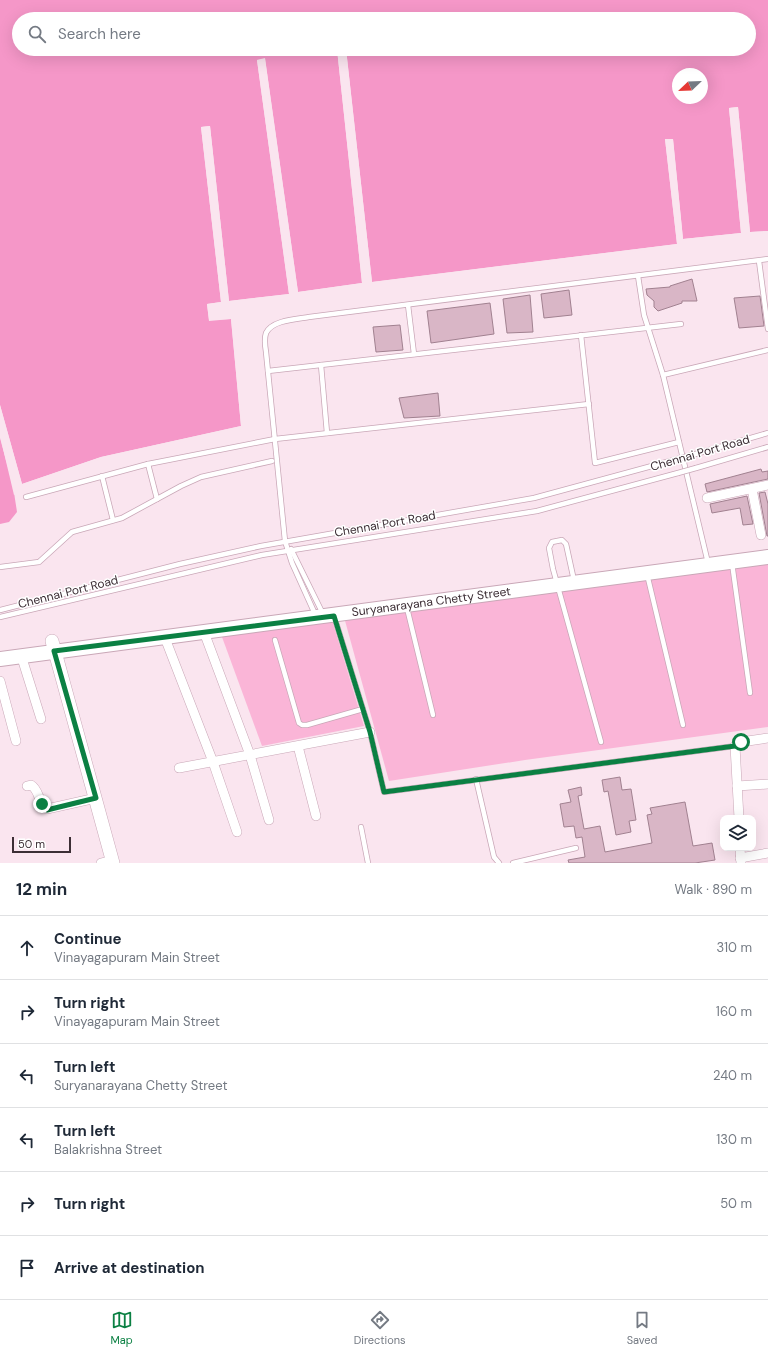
<!DOCTYPE html>
<meta charset="utf-8">
<style>
:root{--surface:#fff;--page:#f2f2f3;--text:#1f2937;--muted:#747a83;--line:#e0e1e3;--accent:#0b8043}
body{margin:0;font-family:"DM Sans",sans-serif;background:var(--page);color:var(--text)}
.controls{position:absolute;right:12px;bottom:12px;display:grid;overflow:hidden;border-radius:8px;box-shadow:0 4px 16px #0002}
.controls button{width:36px;height:36px;display:grid;place-items:center;padding:0;border:0;border-bottom:1px solid var(--line);background:var(--surface);color:var(--text);font:20px sans-serif}
.compass{position:absolute;left:672px;top:68px;width:36px;height:36px;border-radius:50%;background:var(--surface);box-shadow:0 4px 16px #0002;rotate:247deg}
.scale{position:absolute;left:12px;bottom:10px;width:59px;box-sizing:border-box;padding-left:4px;border:2px solid #3c2e35;border-top:0;font-size:11px;line-height:14px;white-space:nowrap;color:#3c2e35;-webkit-text-stroke:3px #fff;paint-order:stroke}
.stop{position:absolute;width:12px;height:12px;margin:-9px;border:3px solid #0b8043;border-radius:50%;background:#fff}
.stop.end{background:#0b8043;border-color:#fff;box-shadow:0 1px 4px #0008}
.list{margin:0;padding:0;list-style:none}
h2{display:flex;justify-content:space-between;align-items:center;height:52px;margin:0;padding:0 16px;font-size:17px}
h2 small{font-size:13px;font-weight:400;color:var(--muted)}
.list li{display:grid;grid-template-columns:26px 1fr auto;gap:12px;align-items:center;box-sizing:border-box;height:64px;padding:0 16px;border-top:1px solid var(--line)}
.list b{display:block;font-size:15px;white-space:nowrap}
.list p{margin:0;font-size:13px;white-space:nowrap;color:var(--muted)}
.list em{font-size:13px;font-style:normal;color:var(--muted)}
.icon{flex:none;width:22px;height:22px;fill:none;stroke:currentColor;stroke-width:2;stroke-linecap:round;stroke-linejoin:round}
.map{position:relative;flex:none;width:768px;height:863px;overflow:hidden}
.search{position:absolute;background:var(--surface);box-shadow:0 4px 16px #0002;left:12px;right:12px;top:12px;height:44px;display:flex;align-items:center;gap:10px;box-sizing:border-box;padding:0 14px;border-radius:22px;color:var(--muted);font-size:15px}
.sheet{height:436px;background:var(--surface)}
nav{display:flex;justify-content:space-around;align-items:center;box-sizing:border-box;height:56px;border-top:1px solid var(--line);background:var(--surface);font-size:11px;color:var(--muted)}
nav a{display:grid;justify-items:center;gap:2px}
nav .on{color:var(--accent)}
.map>svg:first-child{display:block}
</style>
<div class="map">
<svg width="768" height="863" viewBox="0 0 768 863">
<rect width="100%" height="100%" fill="#fae5ef"/>
<g fill="#fab5d7">
<path d="M768,561V727L525,760L389,781L344,617Z"/>
<path d="M332,620L364,726L262,746L222,637Z"/>
</g>
<g fill="#f597c8" fill-rule="evenodd">
<path d="M0,0H768V231L750,232L738,107L729,108L741,233L683,239L673,139H665L677,244L372,282L346,49H749V19H19V49H337L362,283L298,292L265,59L257,60L289,294L229,301L210,126L201,127L221,302L207,304L209,320L231,319L241,426L101,457L22,484L0,405ZM678,74H702V98H678Z"/>
<path d="M0,438L13,486L17,512L9,522L0,524Z"/>
</g>
<g fill="#fae5ef">
<path d="M337,49H339L364,284L296,293L263,61H259L290,295L228,302L208,128H203L223,302L222,304L209,306L211,318L231,317L232,318L243,427L102,459L21,485L0,412V405L22,484L101,457L241,426L231,319L209,321L207,304L221,302L201,127L210,126L229,301L289,294L257,60L265,58L298,292L362,283Z"/>
<path d="M344,49H346L372,282L677,244L665,139H673L683,239L741,233L729,108L738,107L750,232L768,231V233L750,234L749,233L736,109L731,110L742,235L681,240L671,141H667L678,246L371,284Z"/>
<path d="M0,436L15,485L16,494L14,495Z"/>
</g>
<g fill="#d9b6c6" stroke="#a18190">
<path d="M692,279L697,301H682V303L658,311L654,307V301L647,295L646,289L670,287V286Z"/>
<path d="M569,290L572,315L544,318L541,294Z"/>
<path d="M530,295L533,332L507,333L503,299Z"/>
<path d="M760,296L764,326L739,328L734,298Z"/>
<path d="M490,303L494,334L431,343L427,311Z"/>
<path d="M400,325L403,350L376,352L373,327Z"/>
<path d="M438,393L440,416L404,418L399,398Z"/>
<path d="M761,469L762,472L768,471V479L707,492L705,484Z"/>
<path d="M765,492L768,504V536H767L759,493Z"/>
<path d="M747,496L753,524L743,525L740,508L712,513L710,504Z"/>
<path d="M620,777L622,790L631,789L636,820L629,821L631,832L616,835L608,791L604,792L602,780Z"/>
<path d="M581,787L582,795L578,796L584,829L600,826L605,852L652,843L647,815L652,814L650,808L685,802L693,846L712,843L715,860L695,863H569L568,860L585,857L582,837L576,838L574,826L564,827L560,804L571,802L568,790Z"/>
</g>
<g fill="none" stroke-linecap="round" stroke-linejoin="round">
<defs>
<g id="lane">
<path d="M759,261L768,329"/>
<path d="M638,276L644,315L663,375L708,563"/>
<path d="M408,305L414,354"/>
<path d="M581,335L595,463L679,442"/>
<path d="M321,365L327,433"/>
<path d="M268,371L681,324"/>
<path d="M663,375L768,350"/>
<path d="M692,455L768,433"/>
<path d="M148,464L157,499"/>
<path d="M696,468L768,447"/>
<path d="M102,476L113,520"/>
<path d="M26,497L148,464L275,439L589,404"/>
<path d="M291,549L323,614"/>
<path d="M732,563L750,693"/>
<path d="M0,567L39,562L72,532L122,518L181,486L201,477L272,461"/>
<path d="M647,574L683,725"/>
<path d="M573,576L566,544L562,540L552,542L549,548L553,569L601,742"/>
<path d="M407,608L433,715"/>
<path d="M0,610L180,564L261,546L534,498L674,460"/>
<path d="M315,614L292,563L285,541L266,352C265,346 264,339 266,333C272,320 297,319 309,317L768,259"/>
<path d="M334,616L370,732L384,792L735,746"/>
<path d="M0,617L262,555L537,511L678,473"/>
<path d="M275,640L299,723L302,725H307L363,709"/>
<path d="M476,779L494,857L499,863"/>
<path d="M361,827L368,863"/>
<path d="M513,863L576,848"/>
</g>
<g id="street">
<path d="M752,489L761,535"/>
<path d="M707,498L768,485"/>
<path d="M204,632L250,755L269,820"/>
<path d="M165,638L213,762L237,832"/>
<path d="M21,655L41,719"/>
<path d="M0,681L16,741"/>
<path d="M298,746L316,816"/>
<path d="M179,768L370,732"/>
<path d="M27,786L31,785C40,790 38,804 47,809L96,798"/>
<path d="M737,786L768,784"/>
<path d="M739,818L735,746L741,742L768,738"/>
<path d="M740,848L741,863"/>
<path d="M740,858L768,853"/>
<path d="M101,863L113,860"/>
</g>
<path id="secondary" d="M52,641L113,863"/>
<g id="primary">
<path id="s1" d="M0,659L768,557"/>
</g>
</defs>
<use href="#lane" stroke="#c9a7b7" stroke-width="6"/>
<use href="#street" stroke="#c9a7b7" stroke-width="10"/>
<use href="#secondary" stroke="#c9a7b7" stroke-width="14"/>
<use href="#primary" stroke="#c9a7b7" stroke-width="16"/>
<use href="#lane" stroke="#fff" stroke-width="4.5"/>
<use href="#street" stroke="#fff" stroke-width="9"/>
<use href="#secondary" stroke="#fff" stroke-width="13"/>
<use href="#primary" stroke="#fff" stroke-width="14"/>
<defs>
<g id="lane-bridge">
<path d="M674,460L692,455"/>
<path d="M678,473L696,468"/>
</g>
</defs>
<use href="#lane-bridge" stroke="#c9a7b7" stroke-width="6" stroke-linecap="butt"/>
<use href="#lane-bridge" stroke="#fff" stroke-width="4.5"/>
</g>
<g fill="none" stroke-linecap="round" stroke-linejoin="round">
<path stroke="#0b8043" stroke-width="5" d="M42,804L47,810L51,809L96,798L54,651L334,616L370,732L384,792L735,746L741,742"/>
</g>
<g text-anchor="middle" stroke-width="3" stroke-linejoin="round" paint-order="stroke">
<g font-size="12" fill="#3c2e35" stroke="#fff">
<text transform="translate(700 453) rotate(-16)" y="4">Chennai Port Road</text>
<text transform="translate(385 524) rotate(-10)" y="4">Chennai Port Road</text>
<text transform="translate(68 592) rotate(-14)" y="4">Chennai Port Road</text>
<text dy="4" stroke="none"><textPath href="#s1" startOffset="435">Suryanarayana Chetty Street</textPath></text>
</g>
</g>
</svg>
<div class="controls">
<button><svg class="icon" aria-label="layers" viewBox="0 0 24 24"><path d="M12 4l9 5-9 5-9-5zM3 14l9 5 9-5"/></svg></button>
</div>
<svg class="compass" viewBox="-18 -18 36 36"><path d="M0-13l5 13h-10z" fill="#e53935"/><path d="M0 13l5-13h-10z" fill="#747a83"/></svg>
<div class="scale">50 m</div>
<div class="stop" style="left:741px;top:742px"></div>
<div class="stop end" style="left:42px;top:804px"></div>
<div class="search"><svg class="icon" aria-label="search" viewBox="0 0 24 24"><circle cx="10" cy="10" r="6"/><path d="M15 15l6 6"/></svg>Search here</div>
</div>
<section class="sheet">
<h2>12 min<small>Walk · 890 m</small></h2>
<ul class="list">
<li><svg class="icon" aria-label="ahead" viewBox="0 0 24 24"><path d="M12 20V5M6 11l6-6 6 6"/></svg><div><b>Continue</b><p>Vinayagapuram Main Street</p></div><em>310 m</em></li>
<li><svg class="icon" aria-label="right" viewBox="0 0 24 24"><path d="M7 20v-9h11M14 6l5 5-5 5"/></svg><div><b>Turn right</b><p>Vinayagapuram Main Street</p></div><em>160 m</em></li>
<li><svg class="icon" aria-label="left" viewBox="0 0 24 24"><path d="M17 20v-9H6M10 6l-5 5 5 5"/></svg><div><b>Turn left</b><p>Suryanarayana Chetty Street</p></div><em>240 m</em></li>
<li><svg class="icon" aria-label="left" viewBox="0 0 24 24"><path d="M17 20v-9H6M10 6l-5 5 5 5"/></svg><div><b>Turn left</b><p>Balakrishna Street</p></div><em>130 m</em></li>
<li><svg class="icon" aria-label="right" viewBox="0 0 24 24"><path d="M7 20v-9h11M14 6l5 5-5 5"/></svg><div><b>Turn right</b></div><em>50 m</em></li>
<li><svg class="icon" aria-label="arrive" viewBox="0 0 24 24"><path d="M6 21V4h12l-3 4 3 4H6"/></svg><div><b>Arrive at destination</b></div></li>
</ul>
</section>
<nav>
<a class="on"><svg class="icon" aria-label="map" viewBox="0 0 24 24"><path d="M3 6l6-2 6 2 6-2v14l-6 2-6-2-6 2zM9 4v14M15 6v14"/></svg>Map</a>
<a><svg class="icon" aria-label="directions" viewBox="0 0 24 24"><path d="M12 3l9 9-9 9-9-9zM9 14v-3h6M13 9l2 2-2 2"/></svg>Directions</a>
<a><svg class="icon" aria-label="saved" viewBox="0 0 24 24"><path d="M7 4h10v16l-5-4-5 4z"/></svg>Saved</a>
</nav>
